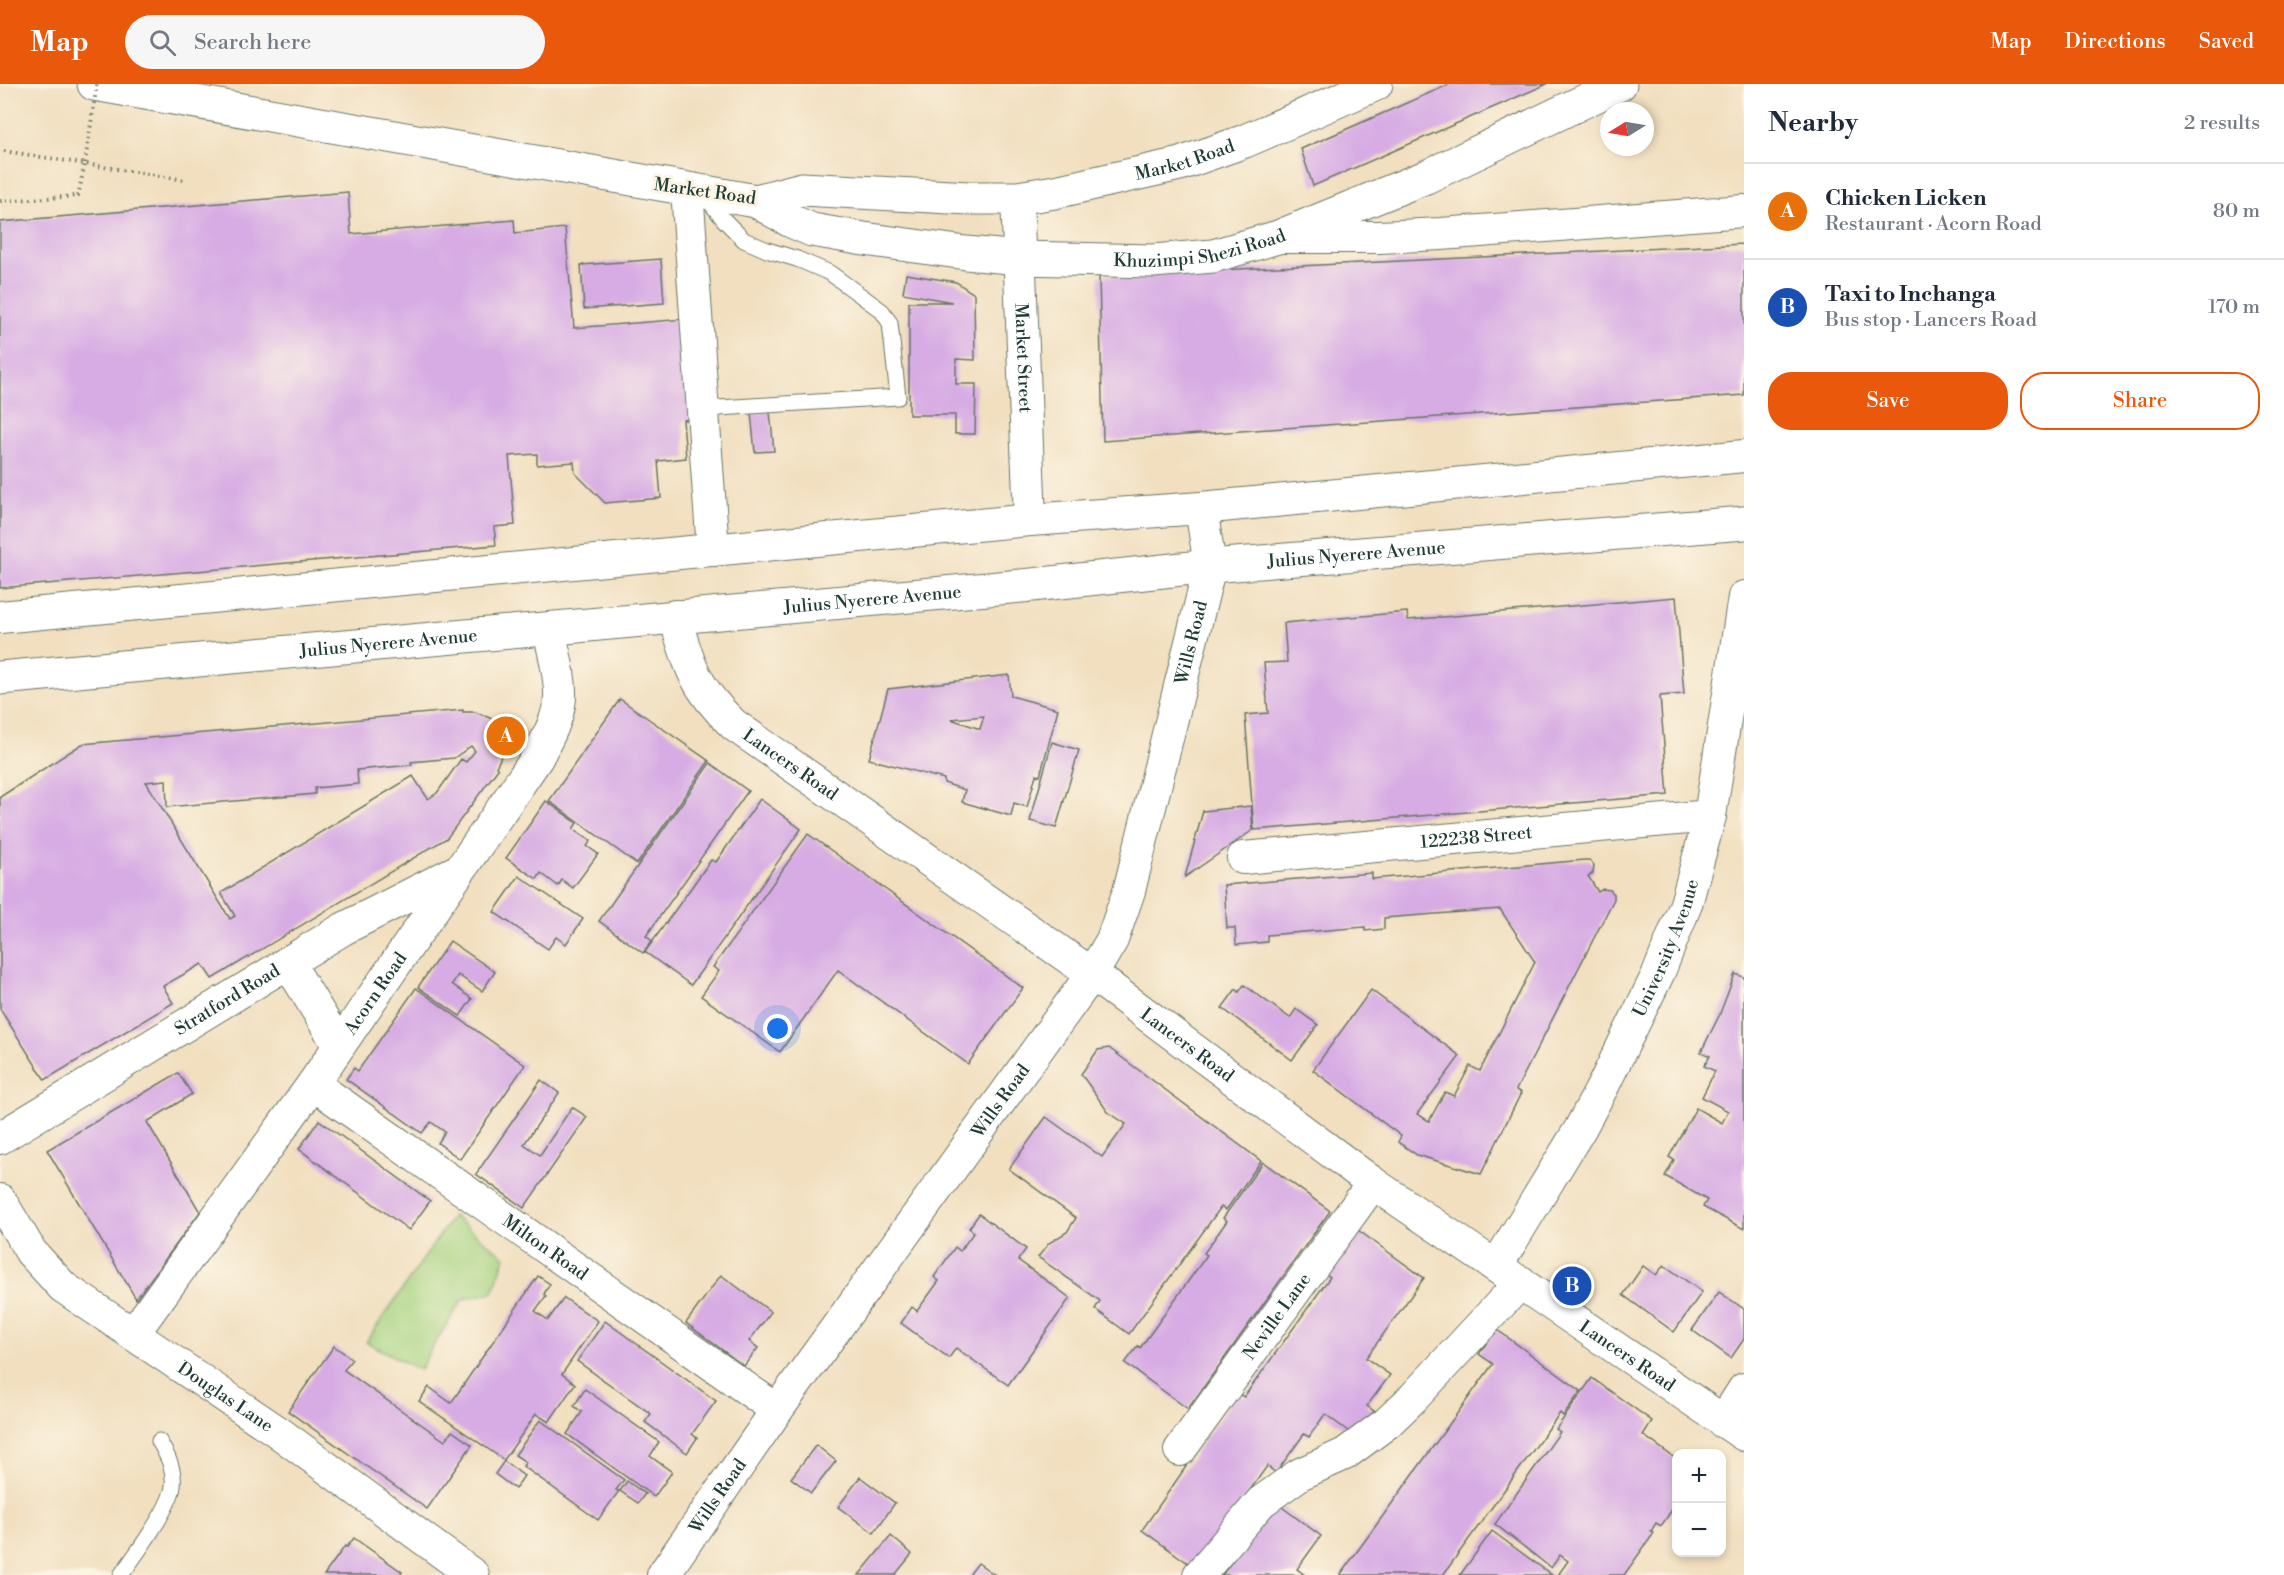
<!DOCTYPE html>
<meta charset="utf-8">
<style>
:root{--surface:#fff;--page:#f6f6f7;--text:#1f2937;--muted:#747a83;--line:#e0e1e3;--accent:#ea580c}
body{margin:0;font-family:"Libre Bodoni",serif;background:var(--page);color:var(--text)}
.controls{position:absolute;right:18px;bottom:18px;display:grid;overflow:hidden;border-radius:12px;box-shadow:0 3px 9px #0003}
.controls button{width:54px;height:54px;display:grid;place-items:center;padding:0;border:0;border-bottom:2px solid var(--line);background:var(--surface);color:var(--text);font:30px sans-serif}
.compass{position:absolute;left:1600px;top:18px;width:54px;height:54px;border-radius:50%;background:var(--surface);box-shadow:0 3px 9px #0003;rotate:259deg}
.you{position:absolute;left:778px;top:945px;width:21px;height:21px;margin:-15px;border:4px solid #fff;border-radius:50%;background:#1a73e8;box-shadow:0 0 0 9px #1a73e833}
.badge{display:grid;place-items:center;width:39px;height:39px;border-radius:50%;background:var(--accent);color:#fff;font-size:20px;font-weight:700}
.pin{position:absolute;translate:-50% -50%;border:3px solid #fff;box-shadow:0 2px 6px #0006}
.list{margin:0;padding:0;list-style:none}
h2{display:flex;justify-content:space-between;align-items:center;height:78px;margin:0;padding:0 24px;font-size:26px}
h2 small{font-size:20px;font-weight:400;color:var(--muted)}
.list li{display:grid;grid-template-columns:39px 1fr auto;gap:18px;align-items:center;box-sizing:border-box;height:96px;padding:0 24px;border-top:2px solid var(--line)}
.list b{display:block;font-size:22px;white-space:nowrap}
.list p{margin:0;font-size:20px;white-space:nowrap;color:var(--muted)}
.list em{font-size:20px;font-style:normal;color:var(--muted)}
.actions{display:flex;gap:12px;padding:18px 24px}
.actions a{flex:1;padding:14px 0;border:2px solid var(--accent);border-radius:24px;text-align:center;font-size:21px;color:var(--accent)}
.actions .main{background:var(--accent);color:#fff}
.icon{flex:none;width:33px;height:33px;fill:none;stroke:currentColor;stroke-width:2;stroke-linecap:round;stroke-linejoin:round}
.map{position:relative;flex:none;width:1744px;height:1491px;overflow:hidden}
header{display:flex;align-items:center;gap:36px;box-sizing:border-box;height:84px;padding:0 30px;background:var(--accent);color:#fff}
header strong{font-size:28px}
nav{display:flex;gap:33px;margin-inline-start:auto;font-size:21px}
.search{width:420px;height:54px;background:var(--page);display:flex;align-items:center;gap:15px;box-sizing:border-box;padding:0 21px;border-radius:33px;color:var(--muted);font-size:22px}
main{display:flex}
aside{flex:1;background:var(--surface)}
.map>svg:first-child{display:block}
</style>
<header>
<strong>Map</strong>
<div class="search"><svg class="icon" aria-label="search" viewBox="0 0 24 24"><circle cx="10" cy="10" r="6"/><path d="M15 15l6 6"/></svg>Search here</div>
<nav><a>Map</a><a>Directions</a><a>Saved</a></nav>
</header>
<main>
<div class="map">
<svg width="1744" height="1491" viewBox="0 0 1744 1491">
<rect width="100%" height="100%" fill="#fcf5e5"/>
<filter id="ink" filterUnits="userSpaceOnUse"><feTurbulence type="fractalNoise" baseFrequency=".0167" numOctaves="2"/><feDisplacementMap in="SourceGraphic" scale="12" xChannelSelector="R" yChannelSelector="G"/><feConvolveMatrix kernelMatrix="1 2 1 2 8 2 1 2 1" color-interpolation-filters="sRGB"/></filter>
<filter id="wash" filterUnits="userSpaceOnUse"><feTurbulence type="fractalNoise" baseFrequency=".008" numOctaves="4" result="noise"/><feDisplacementMap in="SourceGraphic" scale="24" xChannelSelector="R" yChannelSelector="G"/><feGaussianBlur stdDeviation="1.35" result="paint"/><feColorMatrix in="noise" values="0 0 0 0 0 0 0 0 0 0 0 0 0 0 0 0 0 1.4 0 .05"/><feComposite in="paint" operator="in"/></filter>
<g filter="url(#wash)">
<rect width="100%" height="100%" fill="#f1dfbf"/>
<path fill="#a7d380" stroke="#63885a" stroke-width="1.5" d="M453,1132L505,1173L493,1208L463,1215L431,1265L420,1286L366,1258Z"/>
<g id="blocks">
<g fill="#d7ace4" fill-rule="evenodd">
<path d="M1450,0H1547L1313,102L1301,65Z"/>
<path d="M348,108L351,150L514,136L515,149L565,144L574,244L685,235L693,335L683,336L686,374L658,377L661,414L605,419L575,389L574,378L537,381V370L509,372L515,441L494,443L496,461L0,504V138Z"/>
<path d="M1744,160V311L1103,357L1099,192Z"/>
<path d="M661,175L664,219L584,225L581,181Z"/>
<path d="M906,190L956,198L974,210L975,276L956,275V300H976L975,350H955V331H909V218H952L903,209Z"/>
<path d="M770,328L774,367L755,368L751,329Z"/>
<path d="M1676,513L1684,610L1660,612L1668,711L1254,746L1245,631L1268,629L1264,579L1287,578L1284,539L1407,528L1408,536Z"/>
<path d="M1009,591L1011,612L1058,625L1040,692L1036,691L1027,723L1014,719L1011,732L962,718L965,706L944,699V695L869,675L888,605ZM984,632L980,645L951,635Z"/>
<path d="M620,615L709,677L637,780L549,717Z"/>
<path d="M463,626V628H475L490,634L500,646L504,661L500,675L496,683L498,685L447,754L212,895L202,880L163,902L173,919L45,996L0,925V713L82,660ZM471,662L475,667L466,678L461,675L437,709L428,715L413,692L221,809L235,832L230,835L146,698L166,696L167,723L315,710V704L358,700L357,686L412,681L411,678L454,674Z"/>
<path d="M1052,658L1079,666L1056,744L1030,737Z"/>
<path d="M710,679L748,707L646,852L652,857L643,869L599,837Z"/>
<path d="M760,715L801,745L691,901L645,868L711,776L716,778Z"/>
<path d="M546,717L577,739L573,745L591,757L587,762L598,770L573,804L562,796L558,802L541,789L537,795L506,774Z"/>
<path d="M1251,722L1253,746L1185,793L1203,727Z"/>
<path d="M808,750L1023,904L968,980L838,886L780,968L701,912L719,887L713,883Z"/>
<path d="M1585,776H1589L1594,781L1593,789L1588,792L1598,808L1603,805L1610,806L1614,810V815L1516,1006L1521,1009L1481,1090L1417,1071L1398,1058L1401,1052L1313,986L1371,906L1460,972L1417,1030L1429,1037L1445,1008L1454,1012L1470,982L1480,987L1535,878L1500,825L1384,834V845L1365,847V843L1267,851V858L1236,861L1235,844H1227L1224,801L1372,789V795Z"/>
<path d="M519,792L583,835L566,860L556,853L548,865L494,828Z"/>
<path d="M450,857L495,888L482,907L458,891L452,900L472,915L460,932L418,903Z"/>
<path d="M1735,890L1744,893V1145L1703,1123L1707,1116L1665,1092L1674,1076L1669,1073L1696,1024L1722,1039L1728,1027L1702,1013L1715,987L1704,982L1710,972L1701,968L1719,932Z"/>
<path d="M1244,901L1290,934L1296,925L1318,941L1292,976L1222,924L1236,905L1239,908Z"/>
<path d="M416,904L525,981L460,1075L438,1059L445,1048L431,1038L422,1049L346,995L354,984L358,987Z"/>
<path d="M1109,964L1261,1077L1226,1126L1221,1123L1129,1250L1095,1225L1100,1217L1038,1173L1049,1159L1067,1148L1076,1134L1009,1085L1046,1033L1102,1073L1126,1040L1108,1028L1081,990L1098,966Z"/>
<path d="M178,989L192,1010L147,1038L200,1128L136,1215L47,1066Z"/>
<path d="M541,996L559,1009L524,1060L540,1071L572,1023L587,1033L524,1124L476,1090Z"/>
<path d="M319,1036L430,1117L409,1146L299,1065Z"/>
<path d="M1263,1078L1330,1127L1188,1325L1125,1279L1138,1262L1140,1264L1207,1171L1204,1169L1227,1137L1223,1134Z"/>
<path d="M979,1130L1026,1165L1018,1176L1070,1214L1008,1301L956,1264L949,1274L901,1239L912,1223L917,1227L939,1197L934,1193L955,1163L960,1167L974,1148L969,1144Z"/>
<path d="M1355,1144L1424,1194L1366,1274L1390,1291L1367,1322L1374,1327L1356,1353L1325,1330L1309,1353L1304,1350L1276,1389L1267,1382L1195,1484L1142,1446L1237,1309L1244,1313L1330,1193L1323,1188Z"/>
<path d="M1664,1181L1702,1208L1674,1248L1623,1211L1643,1182L1656,1191Z"/>
<path d="M721,1191L771,1228L749,1257L758,1264L744,1282L686,1239Z"/>
<path d="M538,1192L550,1200L544,1210L546,1212L535,1227L548,1236L564,1214L598,1237L562,1290L575,1300L549,1338L536,1330L504,1376L419,1317L429,1303L451,1319Z"/>
<path d="M1719,1208L1744,1225V1255L1731,1274L1692,1246Z"/>
<path d="M605,1237L716,1317L692,1350L697,1354L687,1369L645,1338L651,1330L577,1277Z"/>
<path d="M1496,1245L1581,1307L1563,1332L1560,1329L1443,1491H1340L1493,1280L1479,1270Z"/>
<path d="M334,1262L352,1275L344,1286L445,1357L452,1347L472,1361L427,1425L288,1327Z"/>
<path d="M1592,1294L1652,1337L1643,1351L1676,1375V1420L1661,1442L1656,1439L1651,1447L1654,1449L1624,1491H1558L1568,1477L1560,1471L1551,1484L1495,1440L1560,1348L1556,1345Z"/>
<path d="M585,1305L659,1358L650,1372L672,1388L654,1413L567,1350L582,1328L574,1322Z"/>
<path d="M540,1336L624,1396L616,1406L619,1407L598,1436L523,1382L526,1378L515,1371Z"/>
<path d="M816,1361L836,1377L811,1409L791,1394Z"/>
<path d="M504,1377L524,1392L515,1405L495,1390Z"/>
<path d="M860,1393L895,1419L874,1449L838,1423Z"/>
<path d="M627,1397L645,1410L638,1419L620,1407Z"/>
<path d="M1275,1418L1321,1452L1297,1485L1305,1491H1222Z"/>
<path d="M1492,1447L1552,1491H1460Z"/>
<path d="M891,1452L912,1470L895,1491H859Z"/>
<path d="M354,1454L402,1488L400,1491H324L345,1462L347,1463Z"/>
<path d="M978,1479L995,1491H969Z"/>
</g>
</g>
</g>
<g filter="url(#ink)">
<use href="#blocks" fill-opacity="0" stroke="#687665" stroke-width="1.5"/>
<g fill="none" stroke-linecap="round" stroke-linejoin="round">
<defs>
<g id="lane">
<path d="M703,325L898,313L890,239L882,227L830,189L797,175L767,166L744,156L724,136L706,113"/>
<path d="M121,1491C135,1472 171,1423 173,1402C175,1385 167,1371 159,1357"/>
</g>
<g id="street">
<path d="M687,106L713,466"/>
<path id="s1" d="M1017,114L1030,436"/>
<path d="M1279,153H1379L1441,150L1744,127"/>
<path id="s2" d="M675,532C688,581 696,605 734,641L1092,890L1373,1099L1744,1351"/>
<path d="M0,533L1030,436L1201,424L1744,372"/>
<path id="s3" d="M1243,774L1710,732"/>
<path d="M288,878L339,962"/>
<path id="s4" d="M313,1000L777,1326"/>
<path id="s5" d="M0,1054L343,845L455,788"/>
<path id="s6" d="M0,1116L31,1168L63,1203L278,1348L473,1491"/>
<path id="s7" d="M1497,1181L1580,1045L1603,1002L1659,888L1686,820L1710,732L1744,513"/>
<path id="s8" d="M133,1250L313,1000L537,674C547,655 558,636 560,614C561,591 553,567 549,545"/>
<path d="M1723,1338L1744,1305"/>
<path id="s9" d="M1180,1366L1373,1099"/>
<path id="s10" d="M663,1491L777,1326L1092,890L1112,856L1129,807L1210,482L1201,424"/>
<path d="M1199,1491L1261,1418L1300,1390L1345,1370L1387,1339L1414,1313L1521,1198"/>
</g>
<g id="secondary">
<path id="s11" d="M94,0L756,117L802,105L969,114H1017L1055,108L1180,80L1245,57L1376,0"/>
<path id="s12" d="M756,117L791,137L812,146L864,155L966,169L1020,174L1153,177L1213,172L1278,153L1426,93L1620,0"/>
<path id="s13" d="M0,594L1032,501L1210,482L1744,439"/>
</g>
</defs>
<use href="#lane" stroke="#687665" stroke-width="17"/>
<use href="#street" stroke="#687665" stroke-width="34"/>
<use href="#secondary" stroke="#687665" stroke-width="35"/>
<g stroke="#687665" stroke-width="4" stroke-dasharray="1.5 4.5" stroke-linecap="butt">
<path d="M4,67L185,96"/>
<path d="M0,117L78,112L85,79"/>
</g>
<use href="#lane" stroke="#fff" stroke-width="15"/>
<use href="#street" stroke="#fff" stroke-width="32"/>
<use href="#secondary" stroke="#fff" stroke-width="33"/>
<path stroke="#687665" stroke-width="4" stroke-dasharray="1.5 4.5" stroke-linecap="butt" d="M85,79L97,0"/>
</g>
</g>
<g text-anchor="middle" stroke-width="6" stroke-linejoin="round" paint-order="stroke">
<g font-size="18" fill="#1f3d34" stroke="#fcf5e5">
<text dy="6" stroke="none"><textPath href="#s11" startOffset="1107">Market Road</textPath></text>
<text transform="translate(705 107) rotate(8)" y="6">Market Road</text>
<text dy="6" stroke="none"><textPath href="#s12" startOffset="454">Khuzimpi Shezi Road</textPath></text>
<text dy="6" stroke="none"><textPath href="#s1" startOffset="160">Market Street</textPath></text>
<text dy="6" stroke="none"><textPath href="#s13" startOffset="1362">Julius Nyerere Avenue</textPath></text>
<text dy="6" stroke="none"><textPath href="#s13" startOffset="876">Julius Nyerere Avenue</textPath></text>
<text dy="6" stroke="none"><textPath href="#s10" startOffset="1086">Wills Road</textPath></text>
<text dy="6" stroke="none"><textPath href="#s13" startOffset="390">Julius Nyerere Avenue</textPath></text>
<text dy="6" stroke="none"><textPath href="#s2" startOffset="195">Lancers Road</textPath></text>
<text dy="6" stroke="none"><textPath href="#s3" startOffset="234">122238 Street</textPath></text>
<text dy="6" stroke="none"><textPath href="#s7" startOffset="360">University Avenue</textPath></text>
<text dy="6" stroke="none"><textPath href="#s8" startOffset="418">Acorn Road</textPath></text>
<text dy="6" stroke="none"><textPath href="#s5" startOffset="266">Stratford Road</textPath></text>
<text dy="6" stroke="none"><textPath href="#s2" startOffset="681">Lancers Road</textPath></text>
<text dy="6" stroke="none"><textPath href="#s10" startOffset="582">Wills Road</textPath></text>
<text dy="6" stroke="none"><textPath href="#s4" startOffset="284">Milton Road</textPath></text>
<text dy="6" stroke="none"><textPath href="#s9" startOffset="165">Neville Lane</textPath></text>
<text dy="6" stroke="none"><textPath href="#s2" startOffset="1220">Lancers Road</textPath></text>
<text dy="6" stroke="none"><textPath href="#s6" startOffset="304">Douglas Lane</textPath></text>
<text dy="6" stroke="none"><textPath href="#s10" startOffset="96">Wills Road</textPath></text>
</g>
</g>
</svg>
<div class="controls">
<button>+</button>
<button>−</button>
</div>
<svg class="compass" viewBox="-18 -18 36 36"><path d="M0-13l5 13h-10z" fill="#e53935"/><path d="M0 13l5-13h-10z" fill="#747a83"/></svg>
<div class="you"></div>
<div class="pin badge" style="left:506px;top:652px;background:#e8710a">A</div>
<div class="pin badge" style="left:1572px;top:1202px;background:#1a4fb4">B</div>
</div>
<aside>
<h2>Nearby<small>2 results</small></h2>
<ul class="list">
<li><span class="badge" style="background:#e8710a">A</span><div><b>Chicken Licken</b><p>Restaurant · Acorn Road</p></div><em>80 m</em></li>
<li><span class="badge" style="background:#1a4fb4">B</span><div><b>Taxi to Inchanga</b><p>Bus stop · Lancers Road</p></div><em>170 m</em></li>
</ul>
<div class="actions"><a class="main">Save</a><a>Share</a></div>
</aside>
</main>
